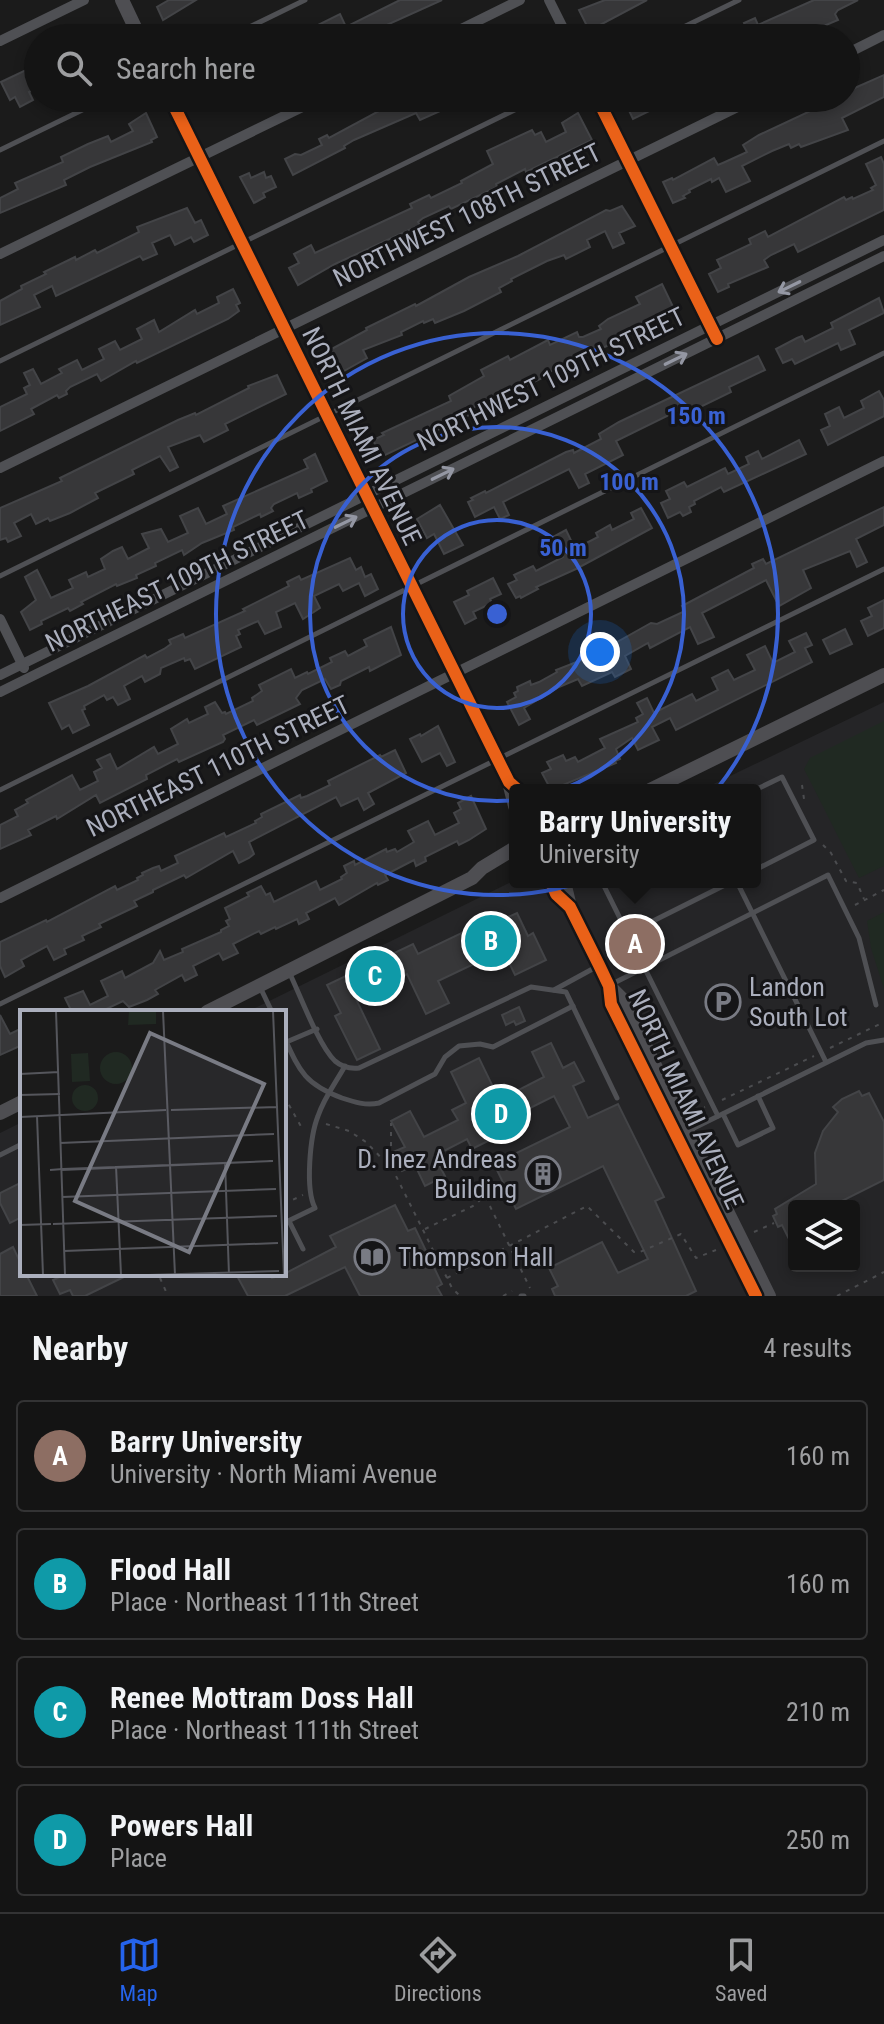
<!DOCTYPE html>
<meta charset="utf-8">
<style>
:root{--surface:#141414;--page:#1d1d1d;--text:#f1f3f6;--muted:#9d9ea0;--line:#333334;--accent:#2563eb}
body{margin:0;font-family:"Roboto Condensed",sans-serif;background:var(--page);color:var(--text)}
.controls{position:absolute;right:24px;bottom:24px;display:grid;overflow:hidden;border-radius:8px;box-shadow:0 4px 12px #0003}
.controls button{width:72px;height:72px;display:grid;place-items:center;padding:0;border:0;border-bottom:2px solid var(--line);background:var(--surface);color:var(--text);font:40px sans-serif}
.you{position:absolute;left:600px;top:652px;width:28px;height:28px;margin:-20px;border:6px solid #fff;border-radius:50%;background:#1a73e8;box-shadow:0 0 0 12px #1a73e833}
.badge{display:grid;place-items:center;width:52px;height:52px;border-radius:50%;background:var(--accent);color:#fff;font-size:26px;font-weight:700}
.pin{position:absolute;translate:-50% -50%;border:4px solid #fff;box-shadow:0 2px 8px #0006}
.popup{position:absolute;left:509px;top:784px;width:252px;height:104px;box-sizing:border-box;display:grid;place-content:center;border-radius:8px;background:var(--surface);filter:drop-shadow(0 2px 6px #0005);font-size:26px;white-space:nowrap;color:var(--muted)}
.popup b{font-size:30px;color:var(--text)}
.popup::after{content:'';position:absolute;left:50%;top:100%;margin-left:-16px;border:16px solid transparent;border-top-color:var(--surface)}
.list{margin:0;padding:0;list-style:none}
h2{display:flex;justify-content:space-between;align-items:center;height:104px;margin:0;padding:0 32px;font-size:34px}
h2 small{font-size:26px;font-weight:400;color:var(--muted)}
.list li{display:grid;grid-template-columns:52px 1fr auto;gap:24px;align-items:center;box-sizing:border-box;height:112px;margin:0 16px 16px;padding:0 16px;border:2px solid var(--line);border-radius:8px}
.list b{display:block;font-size:30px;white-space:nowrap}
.list p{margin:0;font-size:26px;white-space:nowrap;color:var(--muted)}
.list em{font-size:26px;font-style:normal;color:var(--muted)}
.icon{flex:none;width:44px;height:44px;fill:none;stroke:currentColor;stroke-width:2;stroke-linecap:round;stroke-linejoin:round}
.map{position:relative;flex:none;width:884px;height:1296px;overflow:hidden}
.search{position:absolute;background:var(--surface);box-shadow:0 4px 12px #0003;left:24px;right:24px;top:24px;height:88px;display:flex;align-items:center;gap:20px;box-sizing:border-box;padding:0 28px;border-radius:44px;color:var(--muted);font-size:30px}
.sheet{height:616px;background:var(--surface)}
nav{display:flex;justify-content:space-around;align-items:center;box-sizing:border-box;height:112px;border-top:2px solid var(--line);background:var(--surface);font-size:22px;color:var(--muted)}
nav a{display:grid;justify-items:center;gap:4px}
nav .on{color:var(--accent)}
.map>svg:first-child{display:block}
</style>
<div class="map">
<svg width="884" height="1296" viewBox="0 0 884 1296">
<rect width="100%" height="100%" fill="#1b1b1b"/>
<path fill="#252527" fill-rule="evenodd" d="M884,702V1296H0V1133L22,1122V1274H284V1012H247L515,880L755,882V790H701ZM794,1206H854V1266H794Z"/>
<g fill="#202922">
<path d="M884,721V866L859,878L804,769L810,758Z"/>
<path d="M884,912V989L871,948L867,921Z"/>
</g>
<g fill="#373739" stroke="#434447" stroke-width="2">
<path d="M169,0H196L163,20L157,7Z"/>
<path d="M400,0H442L358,38H317L312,28L340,14L346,27Z"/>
<path d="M605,0H647L598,26L601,32L592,36L579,10Z"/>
<path d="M814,0H858L838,10L835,14L838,20L795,38H744L740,30L746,27L744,23L755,18L758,25Z"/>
<path d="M28,69L36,89L29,92L33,100L20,107L15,97L10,100L1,82Z"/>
<path d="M884,75V97L842,118L848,130L801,147L799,144L791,148L789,144L772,151L742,166L750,181L726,192L719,178L712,182L711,179L689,190L690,192L683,196L685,198L673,203L663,182L672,178L673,180L714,158L718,165L725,162L747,152L743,145L759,135L838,98H846V94L857,87Z"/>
<path d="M403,98H477L481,105L472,110L467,99L420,120L416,113L354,140L344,146L345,148L293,175L285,159L295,154L301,155L322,145L319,139L327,135L329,138Z"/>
<path d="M623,98H676L633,119Z"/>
<path d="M146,113L157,137L151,140L152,142L90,167L64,180L66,185L0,213V198L18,189L15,183L63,162L61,157L88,144L108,136L111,142L133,131L129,124Z"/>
<path d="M578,113L592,140L526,172L525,169L496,184L497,187L451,209L449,206L423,218L418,222L420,225L335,264L298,285L289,268L299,263L294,254L311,245L315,253L412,208L410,204L429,195L431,198L462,183L461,181L493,164L487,151L532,130L535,135L541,132L546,142L566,132L562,123Z"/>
<path d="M881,157L884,164V210L798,252L794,244L771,255L764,260L768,267L728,284L729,287L718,292L709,274L721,268L717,260L751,244L749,239L765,231L768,237L844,197L846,200L852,197L853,199L873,190L871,188L876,185L866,164Z"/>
<path d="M264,172L266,178L271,176L276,187L263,193L265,197L254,203L240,177L249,173L251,178Z"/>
<path d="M622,206L635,226L619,233L624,243L613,248L605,231L587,240L590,247L566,259L564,255L547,261L511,279L512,281L499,288L501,292L464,311L435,323L433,319L424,323L423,321L401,332L402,335L363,350L367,358L344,371L342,368L335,371L326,352L367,330L366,328L415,304L416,306L469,277L518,256L606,210L610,211Z"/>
<path d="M187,208L195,223L201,220L208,235L194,242L191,237L175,245L170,235L152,243L157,254L143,260L140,256L56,296L52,286L34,295L40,307L0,325V301L22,289L21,286L46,274L44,272L75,257L76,260L95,250L97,253L139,232L137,227Z"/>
<path d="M662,284L675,311L661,320L650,325L647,320L617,335L620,340L545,374L546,376L496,401L494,397L472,408L467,412L469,415L381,457L373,440L384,435L382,433L451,401L449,396L484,376L481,370L508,356L510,360L548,340L550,345L577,332L579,337H583L601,329L599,326L608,319L640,304L636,297Z"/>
<path d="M233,289L240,303L236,305L239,311L228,319L137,363L136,361L101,381L97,374L70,387L66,391L67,394L59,398L57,395L31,409L34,414L0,431V407L27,394L24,388L30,385L24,373L33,369L41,384L62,373L59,369L77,360L82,370L104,359L99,349L115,341L120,350L142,339L137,329L154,320L159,332L195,310L197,314L219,303L217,297Z"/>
<path d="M879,298L884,313L849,330L855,344L841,350L838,343L795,364L792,359L783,363L776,349L797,338L802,336L805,342L833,328L831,323Z"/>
<path d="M758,356L765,370L729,387L731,392L682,416L679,410L616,441L623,455L585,474L589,483L579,488L569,469L503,502L509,515L500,519L494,507L475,517L468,502L473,500L471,498L485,491L486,493L566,452L573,450L574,453L601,439L599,434L619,422Z"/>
<path d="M277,375L286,394L225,424L228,430L204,442L200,435L168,447L178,467L170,471L160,456L132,470L134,474L95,493L98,498L70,513L50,521L48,518L36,524L31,514L14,523L21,536L8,542L6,538L0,540V508L62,481L60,478L178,420L195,413L196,415L249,388L248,386Z"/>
<path d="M879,391L884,400V416L828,445L821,430L830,426L825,414L839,407L844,418L864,408L861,401Z"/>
<path d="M799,440L806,454L724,492L721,487L694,501L695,504L689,507L691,512L683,516L680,512L668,518L661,503L670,499L666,491L684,482L687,487L725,468L728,474L749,464L746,457L758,451L762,459Z"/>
<path d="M315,454L327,481L311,489L312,492L299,498L297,493L274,504L271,508L273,511L261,517L260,514L233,527L234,530L202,543L184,555L182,550L155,563L156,566L136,575L137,578L117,586L116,584L81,602L83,604L70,611L68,608L41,621L42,624L30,630L21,612L36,600L25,577L37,570L51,598L73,588L69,580L86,572L88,577L105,569L101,559L113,551L122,547L128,559L149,548L142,534L161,529L168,542L188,533L180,516L198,508L206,524L227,514L223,506L308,468L304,460Z"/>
<path d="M440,505L463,545L444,554L434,534L427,538L417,519Z"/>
<path d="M884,507V525L856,539L867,562L857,567L850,551L803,570L811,588L779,606L766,580L702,613L714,637L698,644L690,627L650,648L648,643L625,656L631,669L615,677L612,672L582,686L578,679L559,687L524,708L530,719L519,725L507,702L516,697L514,693L518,691L517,687L530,681L531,685L539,682L557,672L556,670L592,656L651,623L657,624L685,611L682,606L754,568L752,564L763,559L766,564Z"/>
<path d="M641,508L652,528L576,569L536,587L538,589L521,598L520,596L516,598L508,584L517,580L514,575L533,566L536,571L563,557L553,537L566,530L575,549L598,537L596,533L610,525L612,530L634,519L631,513Z"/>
<path d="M350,558L356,570L361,567L365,577L371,574L378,589L365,596L359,583L343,591L339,584L314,596L320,608L303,619L295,603L276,612L281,627L265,634L258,621L238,630L240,634L236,636L241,647L195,669L190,659L185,661L184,658L161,668L160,674L145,682L142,676L124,686L130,699L118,705L113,697L107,700L104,695L84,706L85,709L82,710L89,725L73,733L69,725L62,729L49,703L88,686L145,655L147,658L164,649L171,644L169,640L183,634L185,638L245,611L243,609L289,586L287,582L299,576L301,580Z"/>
<path d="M493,578L501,594L490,599L492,603L473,612L476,618L465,624L454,602L469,595L467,591Z"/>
<path d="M884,600V628L868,636L861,621L872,616L868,608Z"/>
<path d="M391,627L401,655L370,671L369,667L341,681L340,685L331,689L325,679L302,690L296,698L300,704L257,725L254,720L223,735L225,739L223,742L179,762L177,759L146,775L147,779L100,803L96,795L57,819L56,816L28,830L31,835L0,849V825L18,816L15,810L28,803L26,800L72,775L80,790L98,781L94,772L102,768L97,760L110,754L117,769L154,747L158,754L178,744L171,729L187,719L189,723L208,714L205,707L215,702L222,713L225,712L226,714L253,701L252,698L262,691L259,685L291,669L295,678L307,672L308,674L332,662L330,658L345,651L348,656L367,646L364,640Z"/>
<path d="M845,629L852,644L830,654L823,640Z"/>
<path d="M806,633L812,645L805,648L812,662L676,730L670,718L652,727L659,740L638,750L632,738L616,749L620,759L615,761L616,763L551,790L542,773L551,769L547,762L563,755L566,761L575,757L578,762L605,748L600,739L638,722L636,718L643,714L637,703L647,698L654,713L692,694L696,701L718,690L712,678L728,670L734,680L755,670L747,655L765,646L773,663L795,652L789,641Z"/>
<path d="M438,726L455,762L447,766L440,753L422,762L410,739L420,734L421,736Z"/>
<path d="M395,750L406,773L368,793L374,804L364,810L358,798L341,806L336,797L249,842L254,854L249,858L239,863L233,851L186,878L184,875L153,890V892L134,901L137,906L99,924L101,927L82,936L84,940L64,949L66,954L54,960L47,946L21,960L24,966L5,977L0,966V942L46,920L47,922L115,886L117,890L138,880L137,878L143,875L142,873L153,868L159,866L161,871L178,863L175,856L224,833L226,837L256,823L255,821L262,817L261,814L300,795L301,798L307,796L330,785L328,781L380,755L381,757Z"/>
<path d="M471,796L486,829L469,840L459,845L457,841L425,857L426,861L416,866L414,860L385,875L388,880L378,885L377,883L339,905L335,898L306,913L309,919L299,924L297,919L276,929L275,927L261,934L259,931L233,944L238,953L223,960L219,953L193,966L197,975L185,981L182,975L155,990L158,994L147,1000L129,1007L123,1001L100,1012H72L65,998L83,991L90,1005L108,996L101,981L122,971L125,978L153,963L160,951L164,960L183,952L182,949L221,932V930L229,926L226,921L230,919L225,908L249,896L247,893L261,886L266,895L270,893L274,902L316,881L320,890L342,879L341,877L347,873L344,866L354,861L355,865L386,849L387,852L395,849L397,852L414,842L408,831L428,821L435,835L459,823L454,813L461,809L458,803Z"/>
<path d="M517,913L528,936L533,933L546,960L515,975L503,950L438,981L449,1003L426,1014L407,974L356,999L380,1049L357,1060L335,1016L341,1013L327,985L413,944L418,954L495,917L497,922Z"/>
<path d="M519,1007L525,1021L516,1025L514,1021L506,1025L502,1015Z"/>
<path d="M0,1015L10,1034L22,1028V1045L0,1055Z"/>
<path d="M551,1043L563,1068L574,1062L584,1081L573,1086L588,1118L618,1104L664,1197L655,1201L696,1291L686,1296H555L552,1289L558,1286L549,1268L602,1242L618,1273L648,1259L603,1166L516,1209L494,1164L570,1127L554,1096L520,1113L525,1123L492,1139L472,1149L467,1139L434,1156L445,1176L425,1186L415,1165L402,1171L393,1152L405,1147L391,1121L410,1111L424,1137L458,1120L452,1110L466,1103L451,1072L479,1058L494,1089L504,1084L509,1095L544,1077L532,1052Z"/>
<path d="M859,1091L862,1096L869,1093L884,1122V1180L832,1206H794V1249L782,1225L778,1227L773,1216L777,1214L775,1209L816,1184L815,1153L823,1131L838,1112L833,1107L842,1099Z"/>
<path d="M22,1182V1217L10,1223L0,1203V1193Z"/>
<path d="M395,1205L408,1231L415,1228L442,1284L437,1287L442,1296H360L345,1267L285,1296H248L236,1274H270L272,1278L284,1274L336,1247L330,1236Z"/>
<path d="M13,1247L22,1266V1274H26L37,1296H0V1254Z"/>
<path d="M66,1274H130L85,1296H73L70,1290L60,1294L53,1280Z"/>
</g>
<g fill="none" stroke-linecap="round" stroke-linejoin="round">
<g stroke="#4b4c4f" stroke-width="2" stroke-dasharray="4 6" stroke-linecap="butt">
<path d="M802,785L804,799"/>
<path d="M823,845L831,853L846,881L857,883L864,899"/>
<path d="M855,905L884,890"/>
<path d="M830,1048L884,1022"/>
<path d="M284,1096L303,1130"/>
<path d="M722,1100L814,1056"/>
<path d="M695,1111L705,1107"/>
<path d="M326,1124L349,1131L366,1142L393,1170L452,1288L460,1296"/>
<path d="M391,1166V1123"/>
<path d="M486,1196L498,1189"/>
<path d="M284,1204L303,1195"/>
<path d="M425,1229L473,1206L485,1196L530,1288"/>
<path d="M754,1232L774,1223"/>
<path d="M160,1278L168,1296"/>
<path d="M447,1278L587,1206L634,1252H640L681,1234L696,1258L716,1250"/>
<path d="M503,1296L512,1291"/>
<path d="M837,1296L884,1272"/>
</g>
<g stroke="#4f5054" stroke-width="5">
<path d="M227,38L305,0"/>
<path d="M661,38L739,0"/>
<path d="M0,150L107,98"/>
<path d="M0,361L539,98"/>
<path d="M0,576L884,141"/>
<path d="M0,790L884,353"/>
<path d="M755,790L782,777L814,840L755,870"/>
<path d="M602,882L718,1116"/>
<path d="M737,882L826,1062"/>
<path d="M627,934L731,882"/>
<path d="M290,974C300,995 319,1046 335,1061C342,1067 350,1069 359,1068L531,987L566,992L617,1098"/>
<path d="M610,985L828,875L859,938L876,1005"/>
<path d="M260,987L272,1012"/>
<path d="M554,990L598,966"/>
<path d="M0,1004L884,569"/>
<path d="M284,1037C300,1072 305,1084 342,1098C354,1102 366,1106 379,1103L435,1074L445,1057L459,1046L480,1044L493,1047L573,1006"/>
<path d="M284,1043L317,1029"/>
<path d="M723,1114L738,1145L773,1128L758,1096"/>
<path d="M690,1130L866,1043L884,1040"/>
<path d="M0,1155L22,1144"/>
<path d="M289,1221L303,1249"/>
<path d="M284,1223L315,1208C305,1189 310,1136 318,1116C324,1098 336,1082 345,1066"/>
<path d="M521,1296H524"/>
</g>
<g stroke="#4f5054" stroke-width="10">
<path d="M549,0L568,38"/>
<path d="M443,38L520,0"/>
<path d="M0,41L84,0"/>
<path d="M846,54L884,35"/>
<path d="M597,98L712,329"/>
<path d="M0,254L321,98"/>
<path d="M0,468L756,98"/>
<path d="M0,619L24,668"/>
<path d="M0,675L884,240"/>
<path d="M0,692L884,256"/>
<path d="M0,898L884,461"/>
</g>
<g stroke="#4e4e52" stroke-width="14">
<path d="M122,0L140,38"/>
<path d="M170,98L497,758L509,782L518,790"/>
<path d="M509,782L515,806"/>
<path d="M650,790L884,675"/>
<path d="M551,882L556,894L570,907L599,965L609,986L611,1004L756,1296"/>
<path d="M564,882L570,907"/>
<path d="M609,986L622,999L769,1296"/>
<path d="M207,1012L472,878L482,868L515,848"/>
<path d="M0,1113L22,1102"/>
</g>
<defs>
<g id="cycleway">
<path d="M170,98L497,758L509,782L518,790"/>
<path d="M597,98L717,339"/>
<path d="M551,882L556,894L570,907L599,965L609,986L611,1004L756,1296"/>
</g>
</defs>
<use href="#cycleway" stroke="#151517" stroke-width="17"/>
<use href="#cycleway" stroke="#ea6118" stroke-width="12"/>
</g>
<defs><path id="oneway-shaft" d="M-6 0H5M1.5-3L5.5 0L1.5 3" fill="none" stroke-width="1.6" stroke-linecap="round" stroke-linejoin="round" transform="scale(2)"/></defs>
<g stroke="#9497a3">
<use href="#oneway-shaft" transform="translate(789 287) rotate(154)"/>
<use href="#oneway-shaft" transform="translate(676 359) rotate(-26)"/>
<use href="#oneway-shaft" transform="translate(443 474) rotate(-26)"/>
<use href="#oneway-shaft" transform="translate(346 522) rotate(-26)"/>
</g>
<g fill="none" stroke="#3961d3" stroke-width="4">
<circle cx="497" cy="614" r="94"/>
<circle cx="497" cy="614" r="187"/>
<circle cx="497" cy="614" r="281"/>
</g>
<defs>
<symbol id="parking-ring" viewBox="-11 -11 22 22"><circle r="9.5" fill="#151517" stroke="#797b84" stroke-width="1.5"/><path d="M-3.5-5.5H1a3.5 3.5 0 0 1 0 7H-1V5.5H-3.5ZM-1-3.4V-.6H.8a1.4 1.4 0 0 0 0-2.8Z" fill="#797b84"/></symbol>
<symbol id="building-ring" viewBox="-11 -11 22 22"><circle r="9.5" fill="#151517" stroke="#797b84" stroke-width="1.5"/><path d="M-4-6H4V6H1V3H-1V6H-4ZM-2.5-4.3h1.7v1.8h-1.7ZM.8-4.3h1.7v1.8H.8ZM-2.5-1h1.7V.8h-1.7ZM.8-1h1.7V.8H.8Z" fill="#797b84"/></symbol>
<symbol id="library-ring" viewBox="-11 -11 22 22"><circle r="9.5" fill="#151517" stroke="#797b84" stroke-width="1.5"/><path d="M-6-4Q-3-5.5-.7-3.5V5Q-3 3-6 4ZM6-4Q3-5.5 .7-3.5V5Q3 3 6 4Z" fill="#797b84"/></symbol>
</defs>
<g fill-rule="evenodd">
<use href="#parking-ring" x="703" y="982" width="40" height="40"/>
<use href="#building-ring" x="523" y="1154" width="40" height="40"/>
<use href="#library-ring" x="352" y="1237" width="40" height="40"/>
</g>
<g text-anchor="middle" stroke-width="6" stroke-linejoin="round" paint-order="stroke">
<g font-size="26" fill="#abafbd" stroke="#151517">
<text transform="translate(467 215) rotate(-26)" y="9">NORTHWEST 108TH STREET</text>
<text transform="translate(551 379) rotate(-26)" y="9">NORTHWEST 109TH STREET</text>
<text transform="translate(362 436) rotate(64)" y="9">NORTH MIAMI AVENUE</text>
<text transform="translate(177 581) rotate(-26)" y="9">NORTHEAST 109TH STREET</text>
<text transform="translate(218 766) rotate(-26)" y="9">NORTHEAST 110TH STREET</text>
<text transform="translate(686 1099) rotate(65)" y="9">NORTH MIAMI AVENUE</text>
</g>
<g font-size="26" fill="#abafbd" stroke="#151517" text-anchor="start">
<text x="749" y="996">Landon<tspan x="749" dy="30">South Lot</tspan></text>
<text x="517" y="1168" text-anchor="end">D. Inez Andreas<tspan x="517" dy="30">Building</tspan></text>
<text x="398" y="1266">Thompson Hall</text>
</g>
</g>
<g transform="translate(20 1010)">
<rect width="266" height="266" fill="#1b1b1b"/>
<path d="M109,1H136V14L108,15ZM80 58a16 16 0 1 1 32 0a16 16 0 1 1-32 0ZM68,43L70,71L52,72L51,44ZM52 88a13 13 0 1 1 26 0a13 13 0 1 1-26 0Z" fill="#202922"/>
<path fill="none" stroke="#55565c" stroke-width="2" d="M36,1L45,265M143,1L155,265M253,1L264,265M0,64L39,62M0,85L40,84M151,100L257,97M17,106L23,265M0,107L146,100M40,133L254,124M205,152L209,265M96,156L101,265M30,160L43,159L253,151L41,160M42,187L256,179M33,214L257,206M0,215L31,214M44,241L258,233M128,265L259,261"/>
<path fill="#797b84" fill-opacity="0.15" stroke="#797b84" stroke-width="4" d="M130,23L244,74L169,242L55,191Z"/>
<rect width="266" height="266" fill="none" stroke="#abafbd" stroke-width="4"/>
</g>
<circle cx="497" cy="614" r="12" fill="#3961d3" stroke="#151517" stroke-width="4"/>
<g font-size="24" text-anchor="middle" font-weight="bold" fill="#3961d3" stroke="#151517" stroke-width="6" stroke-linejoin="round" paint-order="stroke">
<text x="696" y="424">150 m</text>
<text x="629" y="490">100 m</text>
<text x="563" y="556">50 m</text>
</g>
</svg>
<div class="controls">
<button><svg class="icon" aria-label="layers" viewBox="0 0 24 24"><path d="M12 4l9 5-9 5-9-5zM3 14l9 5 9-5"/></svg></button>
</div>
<div class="you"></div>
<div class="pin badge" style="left:635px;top:944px;background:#8d6e63">A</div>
<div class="popup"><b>Barry University</b>University</div>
<div class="pin badge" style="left:491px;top:941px;background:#0f9aa8">B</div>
<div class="pin badge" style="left:375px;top:976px;background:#0f9aa8">C</div>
<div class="pin badge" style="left:501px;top:1114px;background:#0f9aa8">D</div>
<div class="search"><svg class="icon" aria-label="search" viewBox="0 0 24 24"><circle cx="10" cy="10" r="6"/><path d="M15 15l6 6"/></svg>Search here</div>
</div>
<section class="sheet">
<h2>Nearby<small>4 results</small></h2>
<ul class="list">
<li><span class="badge" style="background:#8d6e63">A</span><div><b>Barry University</b><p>University · North Miami Avenue</p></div><em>160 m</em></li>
<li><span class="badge" style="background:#0f9aa8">B</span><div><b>Flood Hall</b><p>Place · Northeast 111th Street</p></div><em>160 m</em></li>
<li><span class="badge" style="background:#0f9aa8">C</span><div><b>Renee Mottram Doss Hall</b><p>Place · Northeast 111th Street</p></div><em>210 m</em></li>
<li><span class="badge" style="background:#0f9aa8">D</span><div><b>Powers Hall</b><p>Place</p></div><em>250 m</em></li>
</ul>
</section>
<nav>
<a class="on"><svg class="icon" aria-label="map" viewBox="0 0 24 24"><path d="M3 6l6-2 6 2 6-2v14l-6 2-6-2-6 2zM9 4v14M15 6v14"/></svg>Map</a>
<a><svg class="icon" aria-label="directions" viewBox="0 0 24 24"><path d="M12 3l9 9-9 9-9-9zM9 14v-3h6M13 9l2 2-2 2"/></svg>Directions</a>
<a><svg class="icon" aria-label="saved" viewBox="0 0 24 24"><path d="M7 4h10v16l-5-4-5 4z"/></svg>Saved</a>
</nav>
